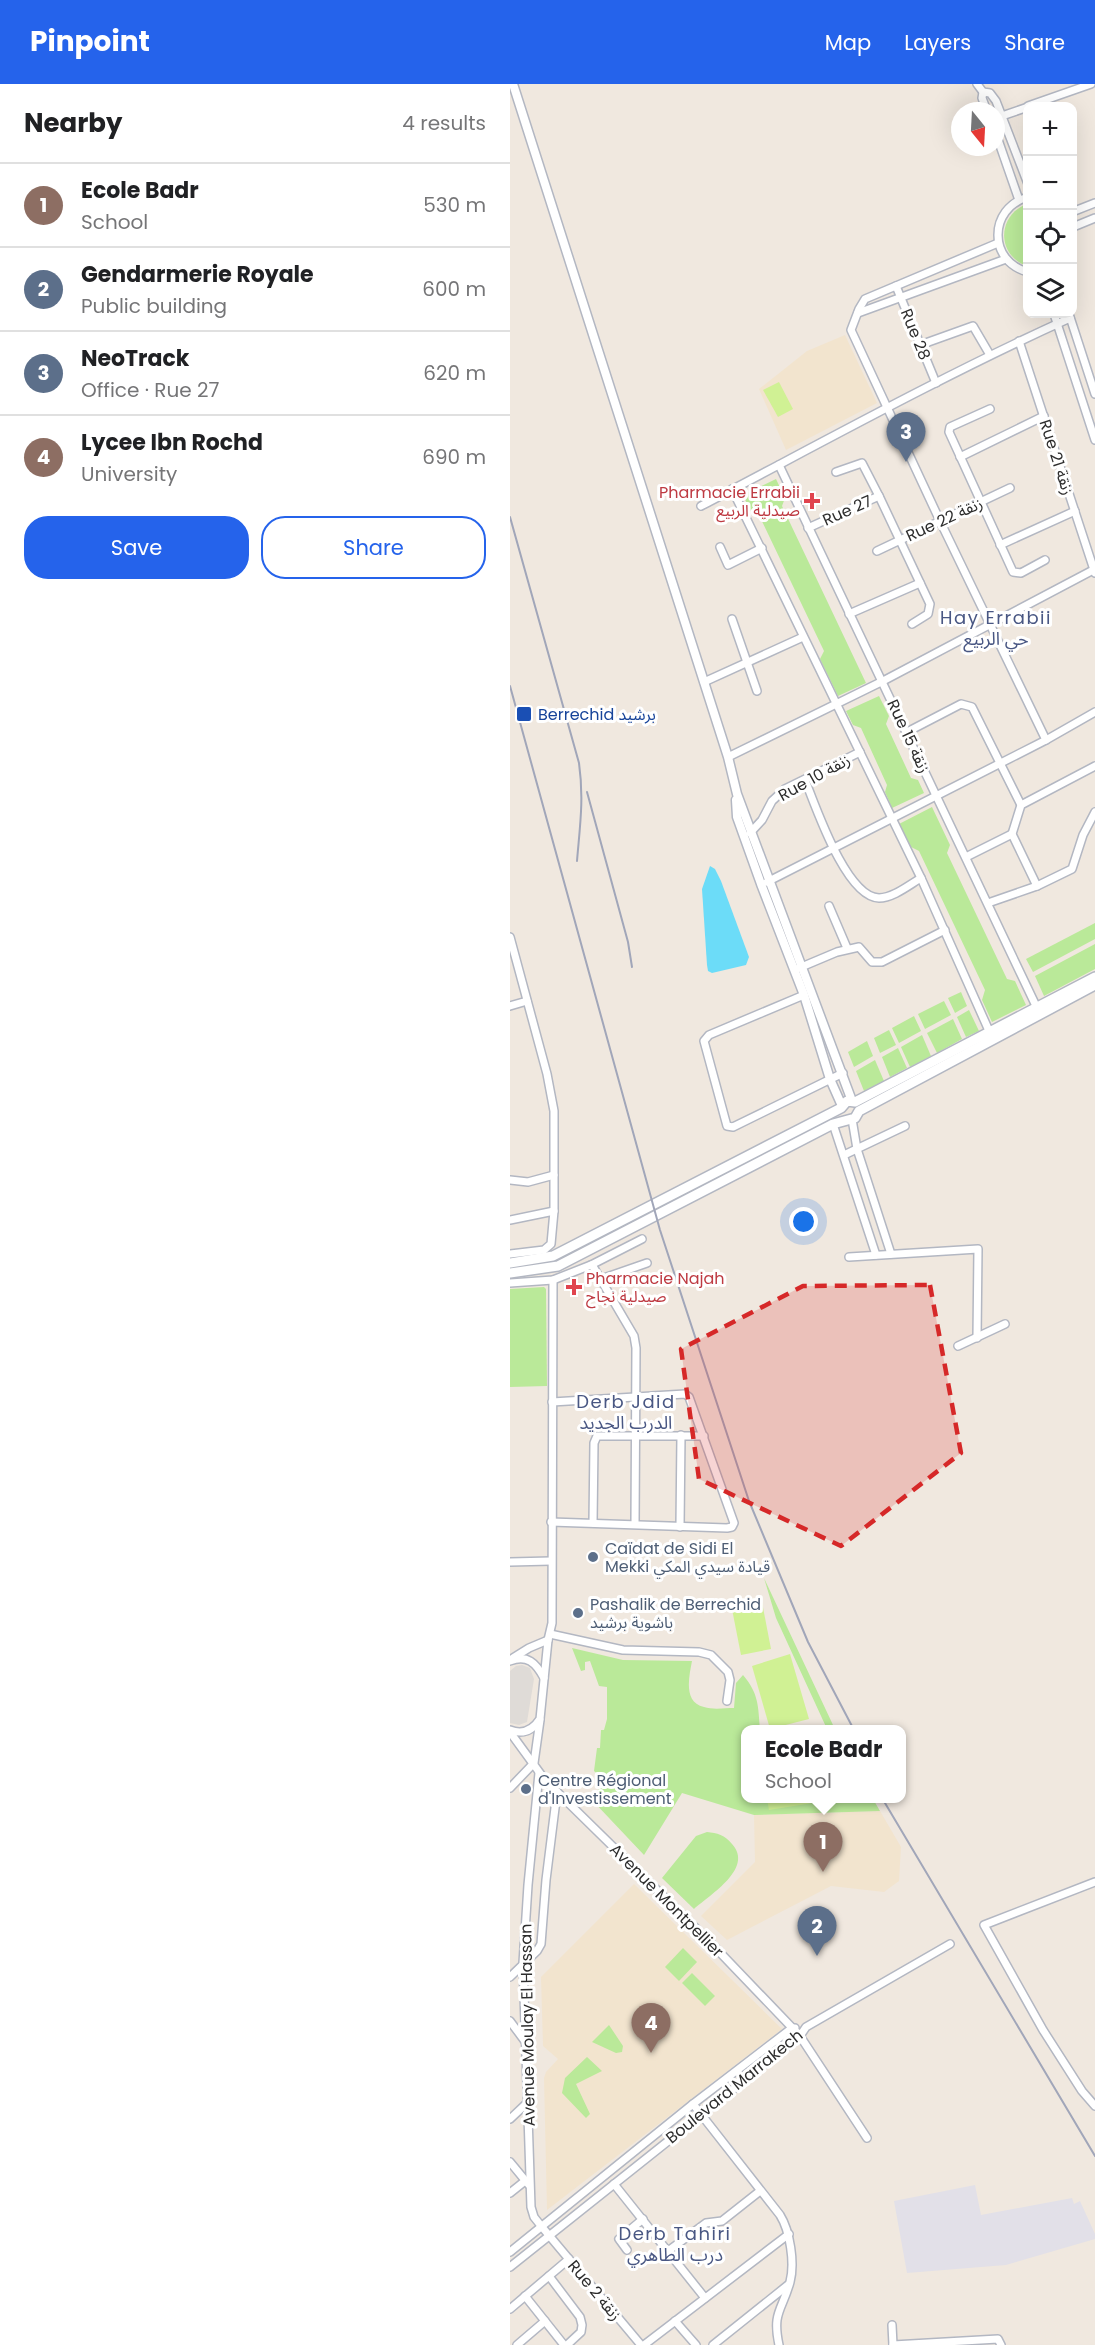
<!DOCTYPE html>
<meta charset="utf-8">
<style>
:root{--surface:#fff;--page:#f6f6f6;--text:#202124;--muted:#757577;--line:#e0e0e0;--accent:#2563eb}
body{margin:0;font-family:Poppins,"Noto Sans Arabic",sans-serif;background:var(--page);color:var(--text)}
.controls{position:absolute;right:18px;top:18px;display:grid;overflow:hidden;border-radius:12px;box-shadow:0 6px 24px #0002}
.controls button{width:54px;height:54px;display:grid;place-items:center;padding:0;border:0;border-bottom:2px solid var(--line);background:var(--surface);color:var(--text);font:30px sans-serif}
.compass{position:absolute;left:441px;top:18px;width:54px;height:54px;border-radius:50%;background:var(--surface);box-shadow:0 6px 24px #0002;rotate:162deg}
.you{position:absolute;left:294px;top:1138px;width:21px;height:21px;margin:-15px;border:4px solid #fff;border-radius:50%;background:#1a73e8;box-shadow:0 0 0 9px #1a73e833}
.badge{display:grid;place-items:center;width:39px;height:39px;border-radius:50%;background:var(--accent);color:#fff;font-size:20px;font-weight:700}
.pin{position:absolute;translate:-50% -50px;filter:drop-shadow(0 2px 3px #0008)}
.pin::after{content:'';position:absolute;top:32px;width:21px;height:18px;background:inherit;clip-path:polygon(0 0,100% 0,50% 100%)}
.popup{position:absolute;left:231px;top:1641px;width:165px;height:78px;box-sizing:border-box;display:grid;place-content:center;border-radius:12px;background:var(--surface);filter:drop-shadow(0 2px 4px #0005);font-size:20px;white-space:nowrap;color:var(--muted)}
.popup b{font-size:22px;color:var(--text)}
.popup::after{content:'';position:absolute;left:50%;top:100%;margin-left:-12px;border:12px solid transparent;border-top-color:var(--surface)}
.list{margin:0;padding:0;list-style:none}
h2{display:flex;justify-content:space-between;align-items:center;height:78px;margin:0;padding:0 24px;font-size:26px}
h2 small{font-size:20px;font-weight:400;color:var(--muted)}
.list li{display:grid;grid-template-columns:39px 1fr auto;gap:18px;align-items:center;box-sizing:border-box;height:84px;padding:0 24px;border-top:2px solid var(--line)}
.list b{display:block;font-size:22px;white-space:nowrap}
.list p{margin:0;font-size:20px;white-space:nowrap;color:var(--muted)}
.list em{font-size:20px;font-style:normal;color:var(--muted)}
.actions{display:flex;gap:12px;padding:18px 24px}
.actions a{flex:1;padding:14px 0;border:2px solid var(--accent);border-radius:24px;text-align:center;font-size:21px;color:var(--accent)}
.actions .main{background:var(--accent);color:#fff}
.icon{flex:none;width:33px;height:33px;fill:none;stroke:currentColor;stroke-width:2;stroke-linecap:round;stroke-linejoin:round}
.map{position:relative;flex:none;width:585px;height:2261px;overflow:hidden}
header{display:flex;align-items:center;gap:36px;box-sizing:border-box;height:84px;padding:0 30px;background:var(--accent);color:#fff}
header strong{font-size:28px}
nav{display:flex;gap:33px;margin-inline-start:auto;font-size:21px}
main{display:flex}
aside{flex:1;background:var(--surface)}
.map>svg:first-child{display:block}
</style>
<header>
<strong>Pinpoint</strong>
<nav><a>Map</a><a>Layers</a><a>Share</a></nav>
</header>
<main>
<aside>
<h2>Nearby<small>4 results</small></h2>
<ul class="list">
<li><span class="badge" style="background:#8d6e63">1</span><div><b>Ecole Badr</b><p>School</p></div><em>530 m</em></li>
<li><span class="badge" style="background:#5c6f8a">2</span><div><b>Gendarmerie Royale</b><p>Public building</p></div><em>600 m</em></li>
<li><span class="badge" style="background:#5c6f8a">3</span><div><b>NeoTrack</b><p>Office · Rue 27</p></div><em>620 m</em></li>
<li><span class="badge" style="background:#8d6e63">4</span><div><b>Lycee Ibn Rochd</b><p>University</p></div><em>690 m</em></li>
</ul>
<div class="actions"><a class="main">Save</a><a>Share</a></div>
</aside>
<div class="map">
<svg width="585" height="2261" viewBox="0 0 585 2261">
<rect width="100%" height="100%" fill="#f0e8df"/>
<path fill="#e2e0e8" d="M465,2101L471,2131L562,2114L564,2120L570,2117L585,2150V2155L496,2181L397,2189L384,2117Z"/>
<g fill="#f2e4ce">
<path d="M335,251L367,319L276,366L249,305L297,267Z"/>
<path d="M370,1727L391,1763L389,1797L374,1808L321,1802L217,1856L191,1832L245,1778L244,1731Z"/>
<path d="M124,1800L272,1945L37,2126L34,1994L36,1988L48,1975L33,1962L31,1893Z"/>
</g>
<g fill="#bae999">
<path d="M517,120H518L517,182C486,171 487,131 517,120Z"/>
<path d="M266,395L275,414L272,422L356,599L328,612L310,575L314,567L248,429L241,428L233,411Z"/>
<path d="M369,612L379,632L376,640L401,694L408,696L414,709L382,724L375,708L377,701L351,644L343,641L336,627Z"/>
<path d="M422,723L440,761L437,769L497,895L505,897L516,921L482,938L472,916L475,906L409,767L399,762L389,740Z"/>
<path d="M585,839V855L523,888L516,875Z"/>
<path d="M585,860V885L534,912L525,892Z"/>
<path d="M451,908L457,922L445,929L438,914Z"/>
<path d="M434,917L441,931L415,945L408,930Z"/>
<path d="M459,926L469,947L456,953L447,933Z"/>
<path d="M404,932L411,947L389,959L382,944Z"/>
<path d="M443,935L452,955L427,969L417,949Z"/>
<path d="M379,946L386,961L370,969L364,954Z"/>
<path d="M412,951L421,972L400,983L391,963Z"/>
<path d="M357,957L363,972L344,983L338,968Z"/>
<path d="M388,964L397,984L380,993L372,973Z"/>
<path d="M365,976L374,997L354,1007L346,987Z"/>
<path d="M34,1203L36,1205L37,1302L0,1303V1205Z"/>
<path d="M254,1494L323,1641L325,1645H317L266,1534Z"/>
<path d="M62,1564L113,1576L182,1577C179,1593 173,1618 194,1623C203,1626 215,1624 224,1624L226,1599L233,1591C249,1610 248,1622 250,1645L235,1646V1714L363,1715L370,1727L244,1731L172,1709L134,1771L82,1716L94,1696L84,1687L87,1664H90L91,1646H94L97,1635V1603L89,1602L80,1577L75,1578V1586L71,1587Z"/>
<path d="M197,1748C207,1749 215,1751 222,1760C244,1784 201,1810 184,1825L152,1794L186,1752Z"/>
<path d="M173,1864L187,1878L169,1897L155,1883Z"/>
<path d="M182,1889L205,1912L195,1922L172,1899Z"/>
<path d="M99,1941L113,1962L112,1968L106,1969L82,1958Z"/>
<path d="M77,1973L92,1987L66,2000L80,2030L76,2034L52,2009L55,1994Z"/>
</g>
<g fill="#d0f194">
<path d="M269,298L283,325L268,333L253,306Z"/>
<path d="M251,1513L261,1565L231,1571L221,1520Z"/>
<path d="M280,1570L299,1635L260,1645L242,1582Z"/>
<path d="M321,1715V1716L259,1726L257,1715Z"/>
</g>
<path fill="#dfdbd7" d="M12,1581L20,1584L24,1595L17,1638L9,1641L0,1639V1587L6,1582Z"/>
<path fill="#6cdcf8" d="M200,782L205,785L211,797L239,873L236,881L202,889L198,887L197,881L192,805Z"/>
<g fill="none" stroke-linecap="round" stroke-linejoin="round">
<defs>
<g id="minor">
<path d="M467,0L473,8L480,9L486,17L518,100"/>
<path d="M473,8L472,14L477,27"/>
<path d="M518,22L581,0"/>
<path d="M486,34L518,23"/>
<path d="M486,50L509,116"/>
<path d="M518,113C478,124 478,178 518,188"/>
<path d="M562,128L585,119"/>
<path d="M562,142V160"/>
<path d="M563,143L585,134"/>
<path d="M488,159L355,215L349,225L341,246L430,437L536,656"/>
<path d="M386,202L426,299"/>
<path d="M348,229L496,175"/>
<path d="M544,230L585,356"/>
<path d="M559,230L585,310"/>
<path d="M509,257L585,489"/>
<path d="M410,261L463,242L480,271"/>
<path d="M480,325L440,343L439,348L503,488L511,489L535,476"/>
<path d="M450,373L534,332"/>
<path d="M269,381L527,924"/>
<path d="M326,388L352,379L369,412"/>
<path d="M222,405L411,794L480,949"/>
<path d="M191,422C313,358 434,291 560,234"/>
<path d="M298,444L369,412L420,520L418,530L402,540"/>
<path d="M490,461L565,427"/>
<path d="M210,463L218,481L252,464"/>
<path d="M367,467L500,404"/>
<path d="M339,530L410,499"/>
<path d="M222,535L247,607"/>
<path d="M194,598L293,553"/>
<path d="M397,648L451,620L462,623L511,721"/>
<path d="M218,673L373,597L585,485"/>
<path d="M295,696C306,723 336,813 369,814C383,814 399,801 411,794"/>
<path d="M240,749L252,736L262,717L275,705L350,668"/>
<path d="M456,773L502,750"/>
<path d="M257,798L536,656L585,628"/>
<path d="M527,802L502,750L511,721L585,682"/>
<path d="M478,819L527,802L562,785L573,751L585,728"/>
<path d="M319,822L337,864"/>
<path d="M0,853L37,990L44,1027V1127L41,1160L34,1166L0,1170"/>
<path d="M289,884L327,868L349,863L362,878H372L435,846"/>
<path d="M294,911L199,951L194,957L217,1042L223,1043L333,989"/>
<path d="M0,922L17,917"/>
<path d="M342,1035L347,1065L381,1170"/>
<path d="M323,1040L366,1171"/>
<path d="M334,1071L395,1042"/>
<path d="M0,1096L18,1098L44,1091"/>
<path d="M0,1136L44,1127"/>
<path d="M339,1173L468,1165L467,1254"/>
<path d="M81,1181L132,1155"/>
<path d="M91,1195L137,1179"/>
<path d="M0,1199L43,1196L81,1181L84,1184L124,1252L126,1264L125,1440"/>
<path d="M448,1262L495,1240"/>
<path d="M41,1438L217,1444L222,1443L224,1439L179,1313L175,1310L42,1318"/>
<path d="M83,1439L84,1359L87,1352H194"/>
<path d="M170,1443L171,1351"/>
<path d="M0,1478L41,1477"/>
<path d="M40,1550L113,1566L189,1568L201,1571L218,1588L220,1596L217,1617"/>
<path d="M3,1574L19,1564L38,1556"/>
<path d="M0,1577C17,1570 26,1579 34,1594"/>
<path d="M0,1646C13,1651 23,1646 30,1635L38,1556L42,1539L43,1196"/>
<path d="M0,1648L35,1696L198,1856L290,1952L357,2054"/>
<path d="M29,1689L18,1801L13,1879L21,2123L24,2133L32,2143L131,2261"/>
<path d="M0,1704L24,1679L30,1636"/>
<path d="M585,1798L474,1841L533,1946L572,2007L585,2022"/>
<path d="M0,1893L27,1867L31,1860L36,1796L47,1708"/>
<path d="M0,1937L17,1960"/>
<path d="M183,2020L270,2131C280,2147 285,2179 280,2198C272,2227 262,2228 269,2261"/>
<path d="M0,2035L17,2019"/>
<path d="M0,2078L19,2101"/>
<path d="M104,2100L195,2214"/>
<path d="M0,2109L15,2097"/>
<path d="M117,2166L109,2155L133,2135"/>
<path d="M158,2167L196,2139L212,2137L250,2107"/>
<path d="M0,2168L183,2020L282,1944H285"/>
<path d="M0,2183L290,1952L296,1943L440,1860"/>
<path d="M39,2192L70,2233L72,2241L71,2248L57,2261"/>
<path d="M15,2212L54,2261"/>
<path d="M0,2225L59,2175"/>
<path d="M165,2237L186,2261"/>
<path d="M382,2241L383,2261"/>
<path d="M7,2261L35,2237"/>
<path d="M134,2261L279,2150"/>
<path d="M203,2261L278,2201"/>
<path d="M383,2261L488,2255L491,2261"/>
</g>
<g id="tertiary">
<path d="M3,0L218,673L227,710L342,1017"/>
<path d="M226,716L227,733L251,800L294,911L320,995L332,1022"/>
</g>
<g id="secondary">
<path d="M0,1179L43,1172L331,1024L337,1017L345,1018L585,893"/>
<path d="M0,1189L48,1182L323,1040L345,1034L349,1027L585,901"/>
</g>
</defs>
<use href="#minor" stroke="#b3b7c2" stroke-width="10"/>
<use href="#tertiary" stroke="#b3b7c2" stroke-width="11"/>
<use href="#secondary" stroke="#b3b7c2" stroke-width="12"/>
<use href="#minor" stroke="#fff" stroke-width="7"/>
<use href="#tertiary" stroke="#fff" stroke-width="8"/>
<use href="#secondary" stroke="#fff" stroke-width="9"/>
<g stroke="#a1a6b9" stroke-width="2">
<path d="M0,433L69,679C74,715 70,741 67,777"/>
<path d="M0,602L150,1146L239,1417L298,1558L344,1646"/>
<path d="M77,708L118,858L122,883"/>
<path d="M372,1714L585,2072"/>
</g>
</g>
<path fill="#d62828" fill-opacity="0.2" stroke="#d62828" stroke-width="4.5" stroke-dasharray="12 8" stroke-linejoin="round" d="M420,1201L451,1369L331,1462L189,1395L171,1265L293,1202Z"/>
<g fill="#e0444e" stroke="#fff" stroke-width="2">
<path d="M299 408h6v6h6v6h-6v6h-6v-6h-6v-6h6z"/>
<path d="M61 1194h6v6h6v6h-6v6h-6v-6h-6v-6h6z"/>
</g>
<rect fill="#1a4fb4" stroke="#fff" stroke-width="2" x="6" y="622" width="16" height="16" rx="3"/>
<g fill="#5c6f8a" stroke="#fff" stroke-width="2">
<circle cx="83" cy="1473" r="6"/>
<circle cx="68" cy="1529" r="6"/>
<circle cx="16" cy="1705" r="6"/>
</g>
<g text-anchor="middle" stroke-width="6" stroke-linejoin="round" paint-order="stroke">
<g font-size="16" fill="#2d2d2d" stroke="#fff">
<text transform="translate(406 250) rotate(68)" y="6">Rue 28</text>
<text transform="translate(547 373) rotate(72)" y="6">Rue 21 زنقة</text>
<text transform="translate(337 426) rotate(-24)" y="6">Rue 27</text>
<text transform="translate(434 435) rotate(-25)" y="6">Rue 22 زنقة</text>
<text transform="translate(399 652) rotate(65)" y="6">Rue 15 زنقة</text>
<text transform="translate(304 693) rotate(-29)" y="6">Rue 10 زنقة</text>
<text transform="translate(157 1816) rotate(45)" y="6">Avenue Montpellier</text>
<text transform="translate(17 1941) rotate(-91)" y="6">Avenue Moulay El Hassan</text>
<text transform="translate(224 2002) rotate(-39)" y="6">Boulevard Marrakech</text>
<text transform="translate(85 2206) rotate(50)" y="6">Rue 2 زنقة</text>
</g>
<g font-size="16" fill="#be3a42" stroke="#fff" text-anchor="end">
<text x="290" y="414">Pharmacie Errabii<tspan x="290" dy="18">صيدلية الربيع</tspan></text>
<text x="76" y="1200" text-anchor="start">Pharmacie Najah<tspan x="76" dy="18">صيدلية نجاح</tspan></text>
</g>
<g font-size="16" fill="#164399" stroke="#fff" text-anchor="start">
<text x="28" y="636">Berrechid برشيد</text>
</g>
<g font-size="16" fill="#4e5e75" stroke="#fff" text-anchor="start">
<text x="95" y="1470">Caïdat de Sidi El<tspan x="95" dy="18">Mekki قيادة سيدي المكي</tspan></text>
<text x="80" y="1526">Pashalik de Berrechid<tspan x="80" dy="18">باشوية برشيد</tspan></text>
<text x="28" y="1702">Centre Régional<tspan x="28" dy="18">d'Investissement</tspan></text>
</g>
<g font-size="18" letter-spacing="1.5" fill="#495783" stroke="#fff">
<text x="486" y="540">Hay Errabii<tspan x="486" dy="21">حي الربيع</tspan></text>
<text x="116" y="1324">Derb Jdid<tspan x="116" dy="21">الدرب الجديد</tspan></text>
<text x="165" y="2156">Derb Tahiri<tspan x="165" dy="21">درب الطاهري</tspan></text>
</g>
</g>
</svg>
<div class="controls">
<button>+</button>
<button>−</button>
<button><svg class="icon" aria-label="locate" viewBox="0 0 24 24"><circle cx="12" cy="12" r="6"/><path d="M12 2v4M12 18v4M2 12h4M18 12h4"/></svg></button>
<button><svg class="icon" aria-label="layers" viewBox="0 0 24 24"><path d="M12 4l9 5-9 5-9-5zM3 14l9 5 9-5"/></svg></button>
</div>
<svg class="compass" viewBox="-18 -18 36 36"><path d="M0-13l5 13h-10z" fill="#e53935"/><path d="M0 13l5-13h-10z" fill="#757577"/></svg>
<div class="you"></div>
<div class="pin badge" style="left:313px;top:1788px;background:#8d6e63">1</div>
<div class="popup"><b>Ecole Badr</b>School</div>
<div class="pin badge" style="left:307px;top:1872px;background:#5c6f8a">2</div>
<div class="pin badge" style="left:396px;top:378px;background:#5c6f8a">3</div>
<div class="pin badge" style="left:141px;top:1969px;background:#8d6e63">4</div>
</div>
</main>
